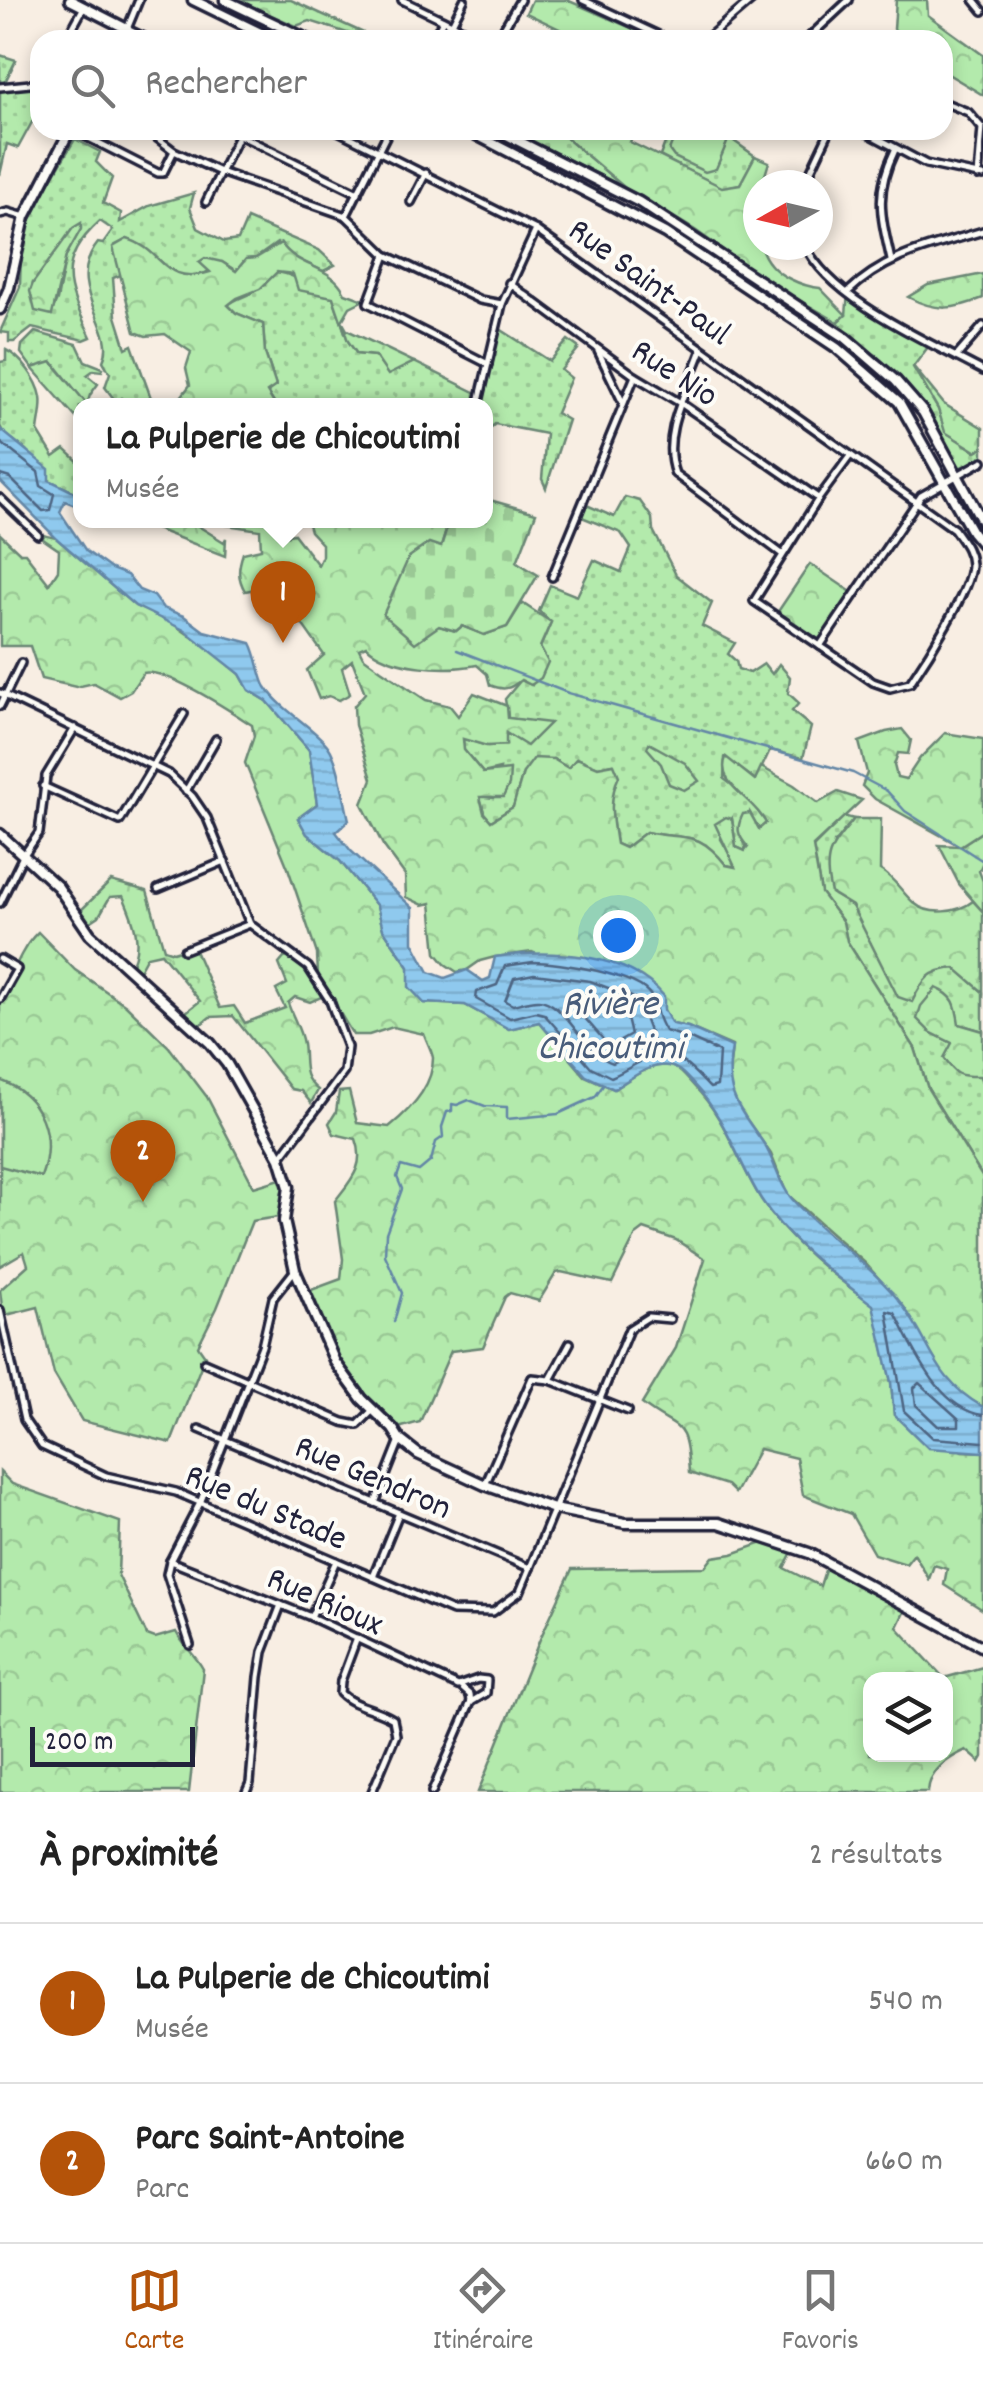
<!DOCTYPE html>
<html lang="fr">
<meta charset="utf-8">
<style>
:root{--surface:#fff;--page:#f2f2f2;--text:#222;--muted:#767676;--line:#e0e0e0;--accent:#b45309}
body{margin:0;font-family:Dekko,sans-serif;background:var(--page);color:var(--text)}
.controls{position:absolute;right:30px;bottom:30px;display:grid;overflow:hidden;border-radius:20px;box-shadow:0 5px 15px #0003}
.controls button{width:90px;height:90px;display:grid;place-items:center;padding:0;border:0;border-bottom:2px solid var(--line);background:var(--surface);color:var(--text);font:50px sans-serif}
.compass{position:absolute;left:743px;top:170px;width:90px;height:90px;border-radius:50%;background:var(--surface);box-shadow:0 5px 15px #0003;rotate:262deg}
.scale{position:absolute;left:30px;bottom:25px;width:165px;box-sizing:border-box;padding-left:10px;border:5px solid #22223b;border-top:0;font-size:28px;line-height:35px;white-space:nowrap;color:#22223b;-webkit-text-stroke:8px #fdfcf7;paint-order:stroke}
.you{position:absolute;left:618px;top:935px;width:35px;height:35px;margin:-25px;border:8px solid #fff;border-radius:50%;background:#1a73e8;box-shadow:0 0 0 15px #1a73e833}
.badge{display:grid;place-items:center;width:65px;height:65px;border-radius:50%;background:var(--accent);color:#fff;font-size:32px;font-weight:700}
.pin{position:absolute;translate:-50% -82px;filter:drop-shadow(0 2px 5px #0008)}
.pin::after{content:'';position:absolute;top:52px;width:35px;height:30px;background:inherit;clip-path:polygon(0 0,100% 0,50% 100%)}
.popup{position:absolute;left:73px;top:398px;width:420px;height:130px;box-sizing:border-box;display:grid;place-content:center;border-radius:20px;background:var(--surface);filter:drop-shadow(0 2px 8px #0005);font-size:32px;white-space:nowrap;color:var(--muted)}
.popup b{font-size:38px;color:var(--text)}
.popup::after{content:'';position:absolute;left:50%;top:100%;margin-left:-20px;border:20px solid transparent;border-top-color:var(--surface)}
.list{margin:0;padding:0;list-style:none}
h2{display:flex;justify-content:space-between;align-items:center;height:130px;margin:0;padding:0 40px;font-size:42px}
h2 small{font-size:32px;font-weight:400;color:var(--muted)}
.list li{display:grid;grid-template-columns:65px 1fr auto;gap:30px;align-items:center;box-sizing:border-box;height:160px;padding:0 40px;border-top:2px solid var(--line)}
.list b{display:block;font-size:38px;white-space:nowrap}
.list p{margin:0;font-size:32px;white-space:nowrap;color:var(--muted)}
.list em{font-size:32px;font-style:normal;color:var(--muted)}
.icon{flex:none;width:55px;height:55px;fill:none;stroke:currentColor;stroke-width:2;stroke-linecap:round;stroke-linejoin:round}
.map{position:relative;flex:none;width:983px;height:1792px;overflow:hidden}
.search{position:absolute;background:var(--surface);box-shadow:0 5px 15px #0003;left:30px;right:30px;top:30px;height:110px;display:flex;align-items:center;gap:25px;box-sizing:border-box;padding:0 35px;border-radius:30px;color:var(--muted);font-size:38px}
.sheet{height:450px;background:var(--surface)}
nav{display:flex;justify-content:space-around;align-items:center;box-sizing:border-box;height:140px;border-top:2px solid var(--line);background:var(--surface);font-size:28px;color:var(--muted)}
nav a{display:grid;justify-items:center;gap:5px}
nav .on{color:var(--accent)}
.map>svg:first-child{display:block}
</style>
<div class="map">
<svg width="983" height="1792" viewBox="0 0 983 1792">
<defs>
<pattern id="grass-dots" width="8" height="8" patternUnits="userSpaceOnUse" patternTransform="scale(2.5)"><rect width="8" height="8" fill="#b3eaac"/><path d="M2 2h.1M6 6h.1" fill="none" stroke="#9ac895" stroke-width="1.8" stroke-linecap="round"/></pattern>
<pattern id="forest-crowns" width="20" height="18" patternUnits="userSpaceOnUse" patternTransform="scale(2.5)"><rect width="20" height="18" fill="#b3eaac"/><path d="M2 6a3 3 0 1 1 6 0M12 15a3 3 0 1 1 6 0" fill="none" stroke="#9ac895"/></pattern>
<pattern id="cemetery-stones" width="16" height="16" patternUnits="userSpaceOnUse" patternTransform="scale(2.5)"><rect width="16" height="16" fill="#b3eaac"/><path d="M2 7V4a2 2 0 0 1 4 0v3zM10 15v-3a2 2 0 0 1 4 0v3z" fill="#9ac895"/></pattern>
<pattern id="water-rules" width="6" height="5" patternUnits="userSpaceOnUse" patternTransform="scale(2.5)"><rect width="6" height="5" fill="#8fc9ee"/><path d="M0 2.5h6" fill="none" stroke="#7baccd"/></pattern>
</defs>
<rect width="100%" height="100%" fill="#f8eee3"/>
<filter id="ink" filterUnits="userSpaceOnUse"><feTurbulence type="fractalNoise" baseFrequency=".01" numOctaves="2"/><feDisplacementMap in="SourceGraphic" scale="20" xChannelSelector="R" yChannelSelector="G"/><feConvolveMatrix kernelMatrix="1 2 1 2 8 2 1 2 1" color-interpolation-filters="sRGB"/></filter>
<g filter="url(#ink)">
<g fill="url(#grass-dots)" stroke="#6a8674" stroke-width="2.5" fill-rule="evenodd">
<path d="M0,55L16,60L3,86L40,83V116L36,115L18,148L7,144L0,175Z"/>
<path d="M509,130H533L544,136L557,130L624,187Z"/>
<path d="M670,130H739L734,141L755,156L740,184L722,188L660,156Z"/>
<path d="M75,139L100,152L96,162L112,178L103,203L121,213L120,222L149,206L194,193L190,208L198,228L224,242L238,240L247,219L319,250L335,265L323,271L297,259L277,243L256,258L246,259L236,271L222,262C174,302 165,250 127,239L114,246L121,275L113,278L116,316L126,348L132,345L151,398L167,405H130L122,398L117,403L105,387L110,373L103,361C120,328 61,289 98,243L103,244L113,230L100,221C54,263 68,288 91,337L84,340L32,328L14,342H9V333L0,332L20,287L21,252L29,217ZM81,229L66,255L57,300L52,311L33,283L59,250Z"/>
<path d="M277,272C303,275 307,294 333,297L348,341L357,354L375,356L388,374L414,362L481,395L500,329L550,361L568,340L579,348L561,370L571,378L556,413L568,420L546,488L542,479L546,434L495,424L488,430L486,406L275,405L267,392L276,385L265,353L263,324L236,313L228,305C238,297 249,296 258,289C266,284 268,277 277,272Z"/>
<path d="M848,292L931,343L913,367L938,409L946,432L975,451L983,447V459L956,469L933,426L838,322L846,315Z"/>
<path d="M35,332L77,344L85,361L103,368L102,371L94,370L87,375L98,384L90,395L87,405L53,362L32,368L21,353L22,345Z"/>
<path d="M6,350C21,357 38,380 41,397C43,407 39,420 38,431L54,457L65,449L80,463V495L49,480L26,450L3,432L0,426V362L6,361Z"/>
<path d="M625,497L640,501L652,518L653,530L676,575L712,603L702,626L735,643L728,654L736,661L738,669L750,673L764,664L772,674L779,664L790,677L788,693L799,703L792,711L811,727L803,758L770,750L756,780L725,758L724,779L748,797L767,824L759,829L750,813L745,851L736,847L732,819L721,839L737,867L726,865C696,828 687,841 646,832L625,848L616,844C612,819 608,799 618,776L613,764L598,767L577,758L568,768L553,759L523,773L513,807L491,821L484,813L480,796L494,798L500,769L483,773L464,750L463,738L487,746L506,745L505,732L549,724L508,718L505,699L521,680L532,685L540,648L551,622L539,611L550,585L577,596L594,560L621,572L631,548L621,533L577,515L582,503L614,517Z"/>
<path d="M839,815L854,819L834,843L831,893L852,906L871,939L924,978L936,970L956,968L983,992V1031L959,1024L930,1032L952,1043L974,1075L980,1076L983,1085V1178L928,1089L915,1048L847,941L843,922L821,893L813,847L839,821Z"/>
<path d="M983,831V862L979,871L983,881V912L959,884L939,845L960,846Z"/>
</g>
<g fill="url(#forest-crowns)" stroke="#6a8674" stroke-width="2.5" fill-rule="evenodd">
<path d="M237,0H291L379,40H369L310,21L296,26Z"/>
<path d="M532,0H567L659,40H565L568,33L526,13Z"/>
<path d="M896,0H927L928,15L983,55V95L943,71V40H906L894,29Z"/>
<path d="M557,130H636L630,142L722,187L740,184L755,156L769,162L762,185H758C758,223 750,260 790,279C800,284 808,287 820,288L846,315L838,322L774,286L695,230L624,187Z"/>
<path d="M81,223V229L66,256L52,315L35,311L30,291L33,283L73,228Z"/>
<path d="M127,239C165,250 161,286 210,272L199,262L205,258L222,262L236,271L246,259L256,258L281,243C298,269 331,264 345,293L364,300L350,307L342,321L347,330L414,362L388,375L375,356L357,354L348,341L333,297L298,290L293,274L277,272L260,289L237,298L228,305L236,313L263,324L265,353L276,386L267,392L275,405H175L190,385L186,368L191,352L165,334L146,336L135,332L113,247Z"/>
<path d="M983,274V298C954,310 936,312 908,297L928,285Z"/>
<path d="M52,362L86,403L80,406L78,420L32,368Z"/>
<path d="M913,366L944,404L983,428V447L976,451L945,432L938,409Z"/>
<path d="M135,521H190L224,542L226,538L225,556Z"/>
<path d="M200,521H276L279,537L294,534L318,565L322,556V544L310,531L307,521H449L441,547L439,626L456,631L462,626L484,635L507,627L522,603L551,622L540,647L548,662L541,678L531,685L521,680C510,689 504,691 490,685L487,674L477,665C447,671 389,669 366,646L359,649L363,657L381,670L426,700L450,706L458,716L474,693L507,706L508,718L550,723L527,746L506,733V745L487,746L463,739L464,750L483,773L510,770L509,785L503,797H480L484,813L491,821L513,807L523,773L534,758L553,759L568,768L577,758L598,767L614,764L619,776C608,799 612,819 616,844L625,848L646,832C686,841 696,828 726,865L735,867L715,824L726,817L732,819L736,847L745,851L748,847C737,835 736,828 743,814L750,813L759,829L766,823C753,797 715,785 726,757L755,780L761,767L794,785L818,803L838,792L862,800L813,846L821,893L843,922L847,941L915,1048L928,1089L983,1178V1407L961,1394L947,1381L904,1307L865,1263L787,1194L771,1154L738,1107L728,1084L732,1046L688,1027L672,1024L664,1010L532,952L495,957L480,961L467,970L457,972L445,964L436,953L431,903L423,905L406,897L405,875L383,845L362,804L372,779L355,725L354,706L365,693L352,660L342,668L350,694L339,700L329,696L319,699L307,670L324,655L288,604L281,584L245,591C237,577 238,568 243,553L261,549L260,530Z"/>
<path d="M0,534L20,553H25L49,584L58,570L59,550L43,539V535L56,538L135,606L169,621L215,653L240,674L249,690L267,701L309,750L317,804L298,818L307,834L340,861L377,906L383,929L409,967L424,1003L465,1005L509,1029L539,1022L585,1076L614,1089C632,1078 656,1057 677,1069C683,1073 689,1081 694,1086C726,1118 737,1161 761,1199C789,1243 832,1275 874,1305L891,1382L894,1415L962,1451L983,1452V1610L944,1585L947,1569L934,1565L929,1579L914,1554L906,1564L874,1554L851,1514L803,1495L796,1458L759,1449L735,1493L727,1485L689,1473C686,1418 680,1433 642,1404L676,1348L705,1259L676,1240L644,1229L636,1235L612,1283L561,1272L556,1273L539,1301L510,1293L505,1297L483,1347L451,1351L420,1422L391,1430L335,1362L303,1293L341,1279L343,1259L335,1201C351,1180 366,1166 356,1139L334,1134L329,1123L336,1112L339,1092L349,1091L357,1123L389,1127C409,1111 433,1087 433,1058C432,1051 426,1040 424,1034L393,1027L369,1035H353L318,976L317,954L288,868L245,763L254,736L252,725C230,711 166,668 143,673L131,691L120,697L94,683L76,687L41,679L30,646H0Z"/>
<path d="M810,564L856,595L822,647L775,616Z"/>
<path d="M902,729L911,740L908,754L898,753L894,765L897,777L906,779L920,758L945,733L983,739V831L960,846L875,799L862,786L867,773L859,742L886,732Z"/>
<path d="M649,743L685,763L699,781L684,790L669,784L661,764L647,748Z"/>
<path d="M854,819H881L880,870C895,878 901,892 914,903C929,916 958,913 973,901L983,912V992L955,968C929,970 923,979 912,1002L898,997L852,906L831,893C822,856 830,848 854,819Z"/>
<path d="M111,881L147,891L164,949L173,952L193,946L220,1008L234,1006L245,1023L285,1008L276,990L287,984L279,964L284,958L292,955L308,967L326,995L310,1002L295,997L288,1003C292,1016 301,1030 303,1044C306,1064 300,1076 318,1090L311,1103L301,1091L291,1089L233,1016L210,1017L195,1029L181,1016L200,1001L161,953L147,956L136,976L129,970C144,945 134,921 123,896L110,897L99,916L84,926L77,914Z"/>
<path d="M38,932L75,970L126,1005L169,1047L207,1097L254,1187L287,1177L286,1216L252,1221L217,1308L198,1346L205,1356L171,1443L82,1421L54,1374L38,1307L3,1316L0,1290L28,1265L24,1252L0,1266V1001C12,977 19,950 38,932Z"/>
<path d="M936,988C955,996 956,1004 959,1024L983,1031V1085L980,1076C960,1076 957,1077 944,1058L952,1043L930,1032L917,1019L921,1006Z"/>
<path d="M0,1472L12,1484L120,1522L118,1575L147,1635L155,1638L176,1632C184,1647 195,1654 203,1669L189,1792H0Z"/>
<path d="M771,1540L794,1548L784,1568L820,1586L828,1561L907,1606L897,1627L944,1678L983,1667V1757L980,1762L966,1750C949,1758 929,1770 928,1792H478L540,1639L572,1569L705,1567L713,1557L732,1554ZM870,1680H946V1754H870Z"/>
</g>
<path fill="url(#cemetery-stones)" stroke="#6a8674" stroke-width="2.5" d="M486,499L536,513L517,562L538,575L507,627L484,635L462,626L456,631L439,626L415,643L383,615L409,557L429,543L441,547L449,521L486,520Z"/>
<g fill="#b3eaac" stroke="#6a8674" stroke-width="2.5">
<path d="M677,130H711L729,138L716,169L705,172L674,157L669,150Z"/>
<path d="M0,1080C42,1096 56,1136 41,1177L0,1166Z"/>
</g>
<path fill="url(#water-rules)" stroke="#6386a6" stroke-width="2.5" d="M0,429L49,469V480L80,495V507L65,501L60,512L86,551L111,569L127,575L139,590L154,596L163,608L184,616L204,631L251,643C258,656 261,681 266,687C281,710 312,726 328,746C339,761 344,800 349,820L336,832L351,851L413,908V942L429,972L445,978L467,970L483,981L490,978L495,957C548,949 627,952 664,996V1010L672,1024L688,1027L732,1047C723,1093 739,1108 764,1144C775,1161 778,1183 792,1199C826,1238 872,1264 903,1306C934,1348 933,1378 983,1407V1452L928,1448L894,1415L891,1382L873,1305C833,1274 789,1243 761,1199C737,1160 726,1118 694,1085C689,1080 683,1072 677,1069C656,1057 632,1078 614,1089L586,1076L539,1022L509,1029L465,1005L424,1003L409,987V967L383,929L377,906L340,861L307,834L298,818L317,804L309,750L267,701L249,690L240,674L184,630L135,606L56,538L0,481Z"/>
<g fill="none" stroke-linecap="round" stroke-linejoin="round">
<g stroke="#4e6583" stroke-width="2.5">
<path d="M0,442L38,472L41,486L54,494L50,510L43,511L10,478L0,475"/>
<path d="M533,962C558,962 638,974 651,996C657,1006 655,1016 665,1031L686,1037L719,1052L717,1086L710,1088C693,1071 675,1046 648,1058C635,1063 624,1072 611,1077L591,1067L544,1014L536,1012L510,1018L476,999L477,992L497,985L505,966Z"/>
<path d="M534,974L590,981L637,999L653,1042L613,1063C583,1054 565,1000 538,1000C530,1000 521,1003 513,1005L505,1001L514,978Z"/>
<path d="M576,994L625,1010L631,1035L613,1045H608L571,1002V996Z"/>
<path d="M919,1383L959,1419V1426H938L916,1405L914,1388Z"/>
<path d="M983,1415C938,1409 914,1348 895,1313L887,1311L904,1411L933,1438L983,1442"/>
</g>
<g stroke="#6386a6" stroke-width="2.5">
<path d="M457,650L568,693L853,773L887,791L905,811L983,861"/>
<path d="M394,1322L402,1293L385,1255L386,1233L402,1189L397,1177L401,1166L419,1171L431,1161L436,1142L443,1137L442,1127L447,1112L452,1111V1104L457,1105L469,1100L485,1106L507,1107V1119L558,1114L595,1097L604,1084"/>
</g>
<defs>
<g id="street">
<path d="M139,0L127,29L150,40"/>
<path d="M402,0L485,40"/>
<path d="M583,0L669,40"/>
<path d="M974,0L983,11"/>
<path d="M452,24L464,0"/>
<path d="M66,40L84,7"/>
<path d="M433,40L443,20"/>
<path d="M497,40L520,0"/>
<path d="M705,40L752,0"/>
<path d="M806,40L849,0"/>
<path d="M0,87L40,83"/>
<path d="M943,102L968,112L982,128L978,176"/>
<path d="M73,130L158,173H163L174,151"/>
<path d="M147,130L174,151L220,172L346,216L386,255L480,300L502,304"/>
<path d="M229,130L358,193"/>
<path d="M336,130L536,230L954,529C962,541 970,549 971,564C972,588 925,661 910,683L890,688L873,682L754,601L819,498L850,456"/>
<path d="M862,130L926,164L983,176"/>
<path d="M804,185L830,130"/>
<path d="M206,202L241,130"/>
<path d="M411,202L426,173"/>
<path d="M0,214L8,212L25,217"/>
<path d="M346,216L389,130"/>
<path d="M805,245C831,301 930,342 983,371"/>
<path d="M386,255L368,303L488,364"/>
<path d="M891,260C881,216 874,193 895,150"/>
<path d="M509,283L635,376L682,404L818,498"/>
<path d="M848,292C888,254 931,247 983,231"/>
<path d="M598,351L623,403"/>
<path d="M701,352C687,391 660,434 675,474L782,554"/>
<path d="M956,357L983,326"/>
<path d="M478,406L502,304L536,230"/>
<path d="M0,498L38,535"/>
<path d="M552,577L635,376"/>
<path d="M820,646L921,496L983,461"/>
<path d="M0,693L169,774L192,796L207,818L250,924L308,967L330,1001L347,1047L344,1072L280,1158"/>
<path d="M0,706L21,663"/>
<path d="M43,786L120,821L184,714"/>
<path d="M186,791L216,739"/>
<path d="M158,889L225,861"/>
<path d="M0,903L23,856L39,833L46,776L75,728"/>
<path d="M184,950L250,924"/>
<path d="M0,959L17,969L0,999"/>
<path d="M0,1310L24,1420L42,1446L106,1476L176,1492L452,1611L493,1612L520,1592L629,1329L648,1317L670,1319"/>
<path d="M204,1362L343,1422L358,1425L372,1411"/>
<path d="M550,1380L570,1343"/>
<path d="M199,1429L530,1568"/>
<path d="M485,1485L532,1378L550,1380L628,1411"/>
<path d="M375,1503L400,1440"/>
<path d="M170,1561L311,1617L458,1686L478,1679L487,1680L486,1693L471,1702"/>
<path d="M373,1577L399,1513"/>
<path d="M311,1617L336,1561"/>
<path d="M357,1638L341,1681L340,1693C354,1707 376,1708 393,1719L396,1735L372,1792"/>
<path d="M190,1645L167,1574L170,1561L200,1503L262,1346L273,1298L295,1270"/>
<path d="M461,1687L470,1695L471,1702"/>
<path d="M246,1792L250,1783L259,1677L263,1652L281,1605"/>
<path d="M432,1792L471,1702"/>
</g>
<g id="secondary">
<path d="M70,0L127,29L121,40"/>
<path d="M193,0L275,40"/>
<path d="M225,0L309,40"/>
<path d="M467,130L665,233L837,348L899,402L972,532L983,545"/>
<path d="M497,130L639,202L846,338L896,381L923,412L983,523"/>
<path d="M0,309L9,288L25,217L70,130"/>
<path d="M0,834L58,887L90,934L210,1043L227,1064L280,1158L289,1187L284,1221L295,1270L335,1362L362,1399L393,1429L400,1440L418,1454L485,1485L554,1509L625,1523H719L809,1553L983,1647"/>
</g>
</defs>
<use href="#street" stroke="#22223b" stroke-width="12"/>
<use href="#secondary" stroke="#22223b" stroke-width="15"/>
<use href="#street" stroke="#fdfcf7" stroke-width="5"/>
<use href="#secondary" stroke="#fdfcf7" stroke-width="8"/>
</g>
</g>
<g text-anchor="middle" stroke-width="8" stroke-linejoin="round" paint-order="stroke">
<g font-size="35" fill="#22223b" stroke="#fdfcf7">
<text transform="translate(651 280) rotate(36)" y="12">Rue Saint-Paul</text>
<text transform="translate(676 371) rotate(33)" y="12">Rue Nio</text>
<text transform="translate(374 1475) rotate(23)" y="12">Rue Gendron</text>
<text transform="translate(267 1505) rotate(23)" y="12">Rue du Stade</text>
<text transform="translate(326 1599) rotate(24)" y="12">Rue Rioux</text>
</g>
<g font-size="38" font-style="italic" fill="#485c7a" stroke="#fdfcf7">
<text x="610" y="1014">Rivière<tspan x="610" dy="44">Chicoutimi</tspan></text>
</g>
</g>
</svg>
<div class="controls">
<button><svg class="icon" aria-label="layers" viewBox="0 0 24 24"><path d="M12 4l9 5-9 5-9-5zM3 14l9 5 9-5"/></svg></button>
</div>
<svg class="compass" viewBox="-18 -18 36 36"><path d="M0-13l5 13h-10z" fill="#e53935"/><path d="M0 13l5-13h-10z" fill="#767676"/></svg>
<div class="scale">200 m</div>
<div class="you"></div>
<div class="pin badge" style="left:283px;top:643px">1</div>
<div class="popup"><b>La Pulperie de Chicoutimi</b>Musée</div>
<div class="pin badge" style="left:143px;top:1202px">2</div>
<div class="search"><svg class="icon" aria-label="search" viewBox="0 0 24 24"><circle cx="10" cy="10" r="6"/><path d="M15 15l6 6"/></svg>Rechercher</div>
</div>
<section class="sheet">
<h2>À proximité<small>2 résultats</small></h2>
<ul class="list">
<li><span class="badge">1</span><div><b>La Pulperie de Chicoutimi</b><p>Musée</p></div><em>540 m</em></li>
<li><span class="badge">2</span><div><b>Parc Saint-Antoine</b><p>Parc</p></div><em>660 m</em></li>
</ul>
</section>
<nav>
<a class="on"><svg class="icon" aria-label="map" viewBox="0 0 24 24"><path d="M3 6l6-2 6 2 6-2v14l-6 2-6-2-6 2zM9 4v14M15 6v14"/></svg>Carte</a>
<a><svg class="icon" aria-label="directions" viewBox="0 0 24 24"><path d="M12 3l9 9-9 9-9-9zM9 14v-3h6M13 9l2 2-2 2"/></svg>Itinéraire</a>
<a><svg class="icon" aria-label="saved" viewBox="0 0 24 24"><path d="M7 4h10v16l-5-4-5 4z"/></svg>Favoris</a>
</nav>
